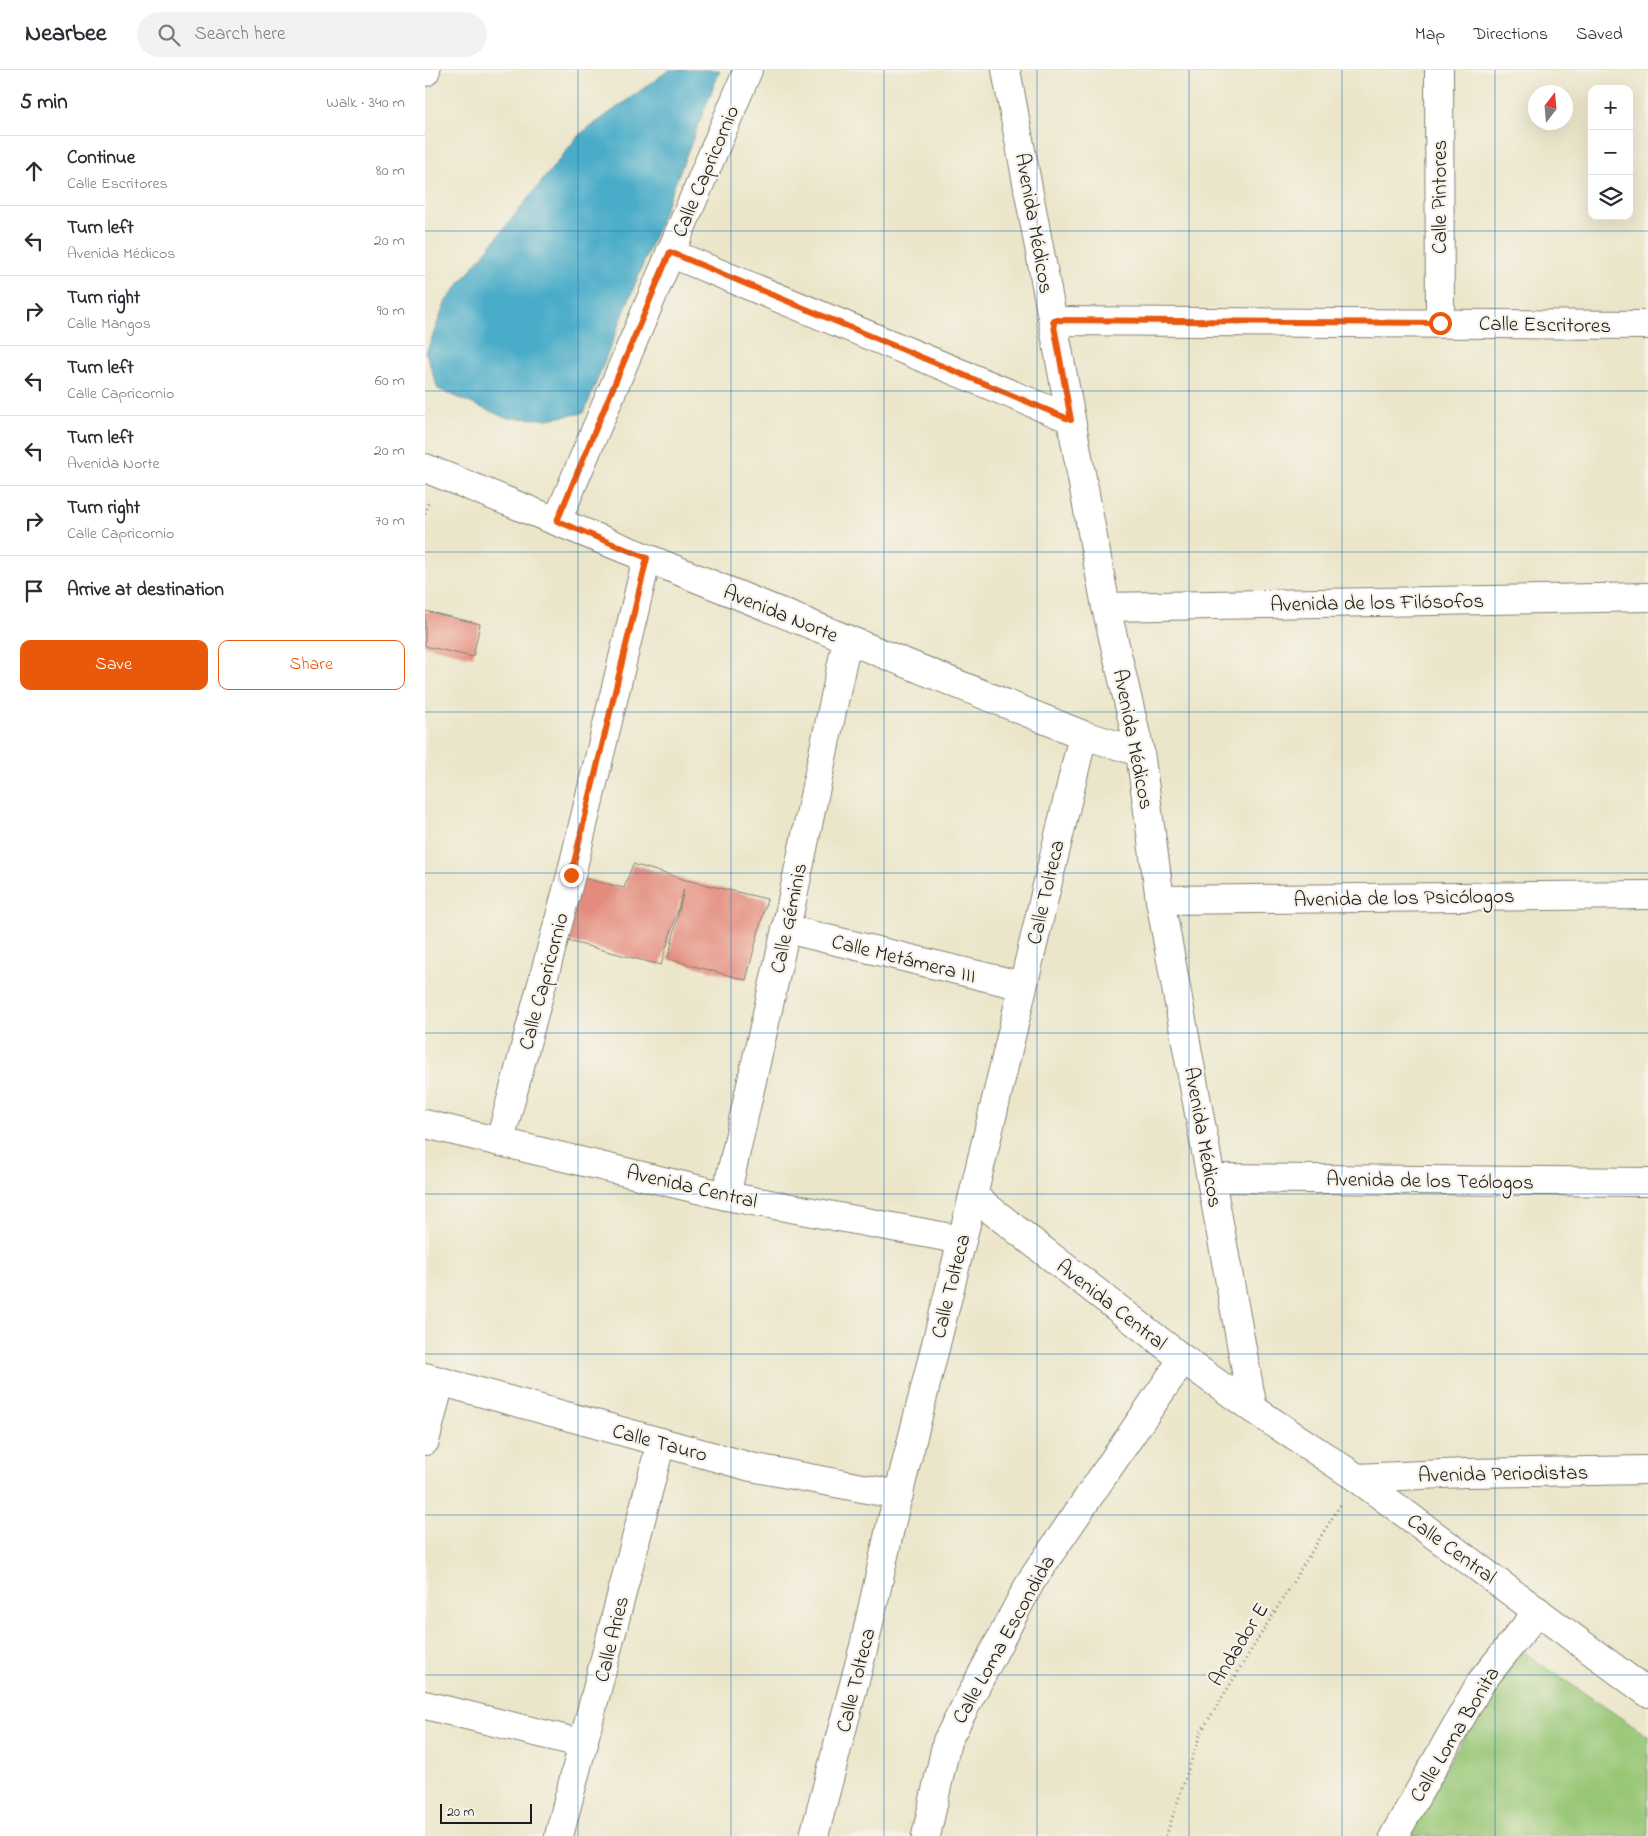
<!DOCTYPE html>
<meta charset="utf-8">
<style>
:root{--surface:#fff;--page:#f2f2f3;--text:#2b2b33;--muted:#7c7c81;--line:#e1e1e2;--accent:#ea580c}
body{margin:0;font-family:"Indie Flower",sans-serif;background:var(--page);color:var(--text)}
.controls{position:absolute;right:15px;top:15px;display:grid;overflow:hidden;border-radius:10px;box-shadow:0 5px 20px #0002}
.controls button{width:45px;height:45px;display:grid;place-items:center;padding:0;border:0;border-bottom:1px solid var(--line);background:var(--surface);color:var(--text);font:25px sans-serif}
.compass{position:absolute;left:1103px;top:15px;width:45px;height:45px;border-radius:50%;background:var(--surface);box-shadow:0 5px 20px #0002;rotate:16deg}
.scale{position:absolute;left:15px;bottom:12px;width:92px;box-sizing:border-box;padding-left:5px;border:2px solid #1c1c1c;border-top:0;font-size:14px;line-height:18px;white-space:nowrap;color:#1c1c1c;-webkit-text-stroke:4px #f7f3e8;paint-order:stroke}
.stop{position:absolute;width:15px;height:15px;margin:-11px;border:4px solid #ea580c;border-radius:50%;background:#fff}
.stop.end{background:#ea580c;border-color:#fff;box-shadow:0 1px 5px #0008}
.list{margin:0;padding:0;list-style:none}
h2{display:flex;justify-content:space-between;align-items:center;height:65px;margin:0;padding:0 20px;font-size:21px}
h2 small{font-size:16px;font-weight:400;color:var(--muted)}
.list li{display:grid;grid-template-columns:32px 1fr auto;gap:15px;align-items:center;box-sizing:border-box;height:70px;padding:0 20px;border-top:1px solid var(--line)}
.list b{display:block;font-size:19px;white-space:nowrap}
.list p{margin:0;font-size:16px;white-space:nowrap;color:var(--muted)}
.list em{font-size:16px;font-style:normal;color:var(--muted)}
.actions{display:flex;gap:10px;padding:15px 20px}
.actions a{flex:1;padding:11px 0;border:1px solid var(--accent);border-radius:10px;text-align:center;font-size:18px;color:var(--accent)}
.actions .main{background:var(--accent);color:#fff}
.icon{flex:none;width:28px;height:28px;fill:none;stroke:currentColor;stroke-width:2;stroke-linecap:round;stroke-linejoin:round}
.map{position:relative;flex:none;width:1223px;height:1766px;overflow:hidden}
header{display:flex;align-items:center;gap:30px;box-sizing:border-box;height:70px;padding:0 25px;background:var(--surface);border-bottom:1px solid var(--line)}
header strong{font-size:24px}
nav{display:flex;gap:28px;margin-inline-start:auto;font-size:18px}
.search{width:350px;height:45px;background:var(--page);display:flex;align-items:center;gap:12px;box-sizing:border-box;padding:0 18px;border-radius:28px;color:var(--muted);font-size:19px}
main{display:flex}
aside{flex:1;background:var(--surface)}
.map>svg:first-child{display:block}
</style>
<header>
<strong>Nearbee</strong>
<div class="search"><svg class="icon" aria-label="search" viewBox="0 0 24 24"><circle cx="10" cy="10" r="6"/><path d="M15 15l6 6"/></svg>Search here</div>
<nav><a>Map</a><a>Directions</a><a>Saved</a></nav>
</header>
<main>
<aside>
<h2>5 min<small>Walk · 340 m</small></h2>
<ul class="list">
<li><svg class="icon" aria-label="ahead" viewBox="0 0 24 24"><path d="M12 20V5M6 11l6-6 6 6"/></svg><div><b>Continue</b><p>Calle Escritores</p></div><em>80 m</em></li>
<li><svg class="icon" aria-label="left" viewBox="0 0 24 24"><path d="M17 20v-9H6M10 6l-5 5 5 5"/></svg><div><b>Turn left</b><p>Avenida Médicos</p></div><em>20 m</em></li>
<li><svg class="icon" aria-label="right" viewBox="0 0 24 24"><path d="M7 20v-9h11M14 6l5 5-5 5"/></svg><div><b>Turn right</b><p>Calle Mangos</p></div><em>90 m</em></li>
<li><svg class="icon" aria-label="left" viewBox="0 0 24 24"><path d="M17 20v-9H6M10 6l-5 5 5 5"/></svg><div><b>Turn left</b><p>Calle Capricornio</p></div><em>60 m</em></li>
<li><svg class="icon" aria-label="left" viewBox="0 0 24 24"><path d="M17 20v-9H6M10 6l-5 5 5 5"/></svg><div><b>Turn left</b><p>Avenida Norte</p></div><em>20 m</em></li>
<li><svg class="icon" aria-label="right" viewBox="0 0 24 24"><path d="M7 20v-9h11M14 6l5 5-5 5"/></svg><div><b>Turn right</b><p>Calle Capricornio</p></div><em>70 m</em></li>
<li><svg class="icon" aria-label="arrive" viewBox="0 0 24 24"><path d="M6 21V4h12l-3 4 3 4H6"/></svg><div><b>Arrive at destination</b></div></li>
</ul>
<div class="actions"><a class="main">Save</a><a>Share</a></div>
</aside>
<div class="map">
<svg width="1223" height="1766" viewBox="0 0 1223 1766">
<rect width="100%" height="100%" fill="#f7f3e8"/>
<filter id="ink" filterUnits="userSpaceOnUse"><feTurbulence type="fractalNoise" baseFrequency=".02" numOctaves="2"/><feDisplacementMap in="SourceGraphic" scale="10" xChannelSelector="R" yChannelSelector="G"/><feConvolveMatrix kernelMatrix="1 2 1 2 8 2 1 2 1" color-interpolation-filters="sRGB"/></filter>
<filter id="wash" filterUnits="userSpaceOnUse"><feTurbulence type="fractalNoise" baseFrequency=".0096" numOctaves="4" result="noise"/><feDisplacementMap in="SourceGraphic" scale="20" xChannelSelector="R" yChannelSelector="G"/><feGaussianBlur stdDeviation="1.12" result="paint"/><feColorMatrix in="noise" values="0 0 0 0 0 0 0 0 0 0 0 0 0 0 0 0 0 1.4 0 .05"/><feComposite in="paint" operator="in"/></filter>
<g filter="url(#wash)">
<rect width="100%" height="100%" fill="#ebe6ca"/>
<path fill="#97c675" stroke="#5a7148" d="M1092,1578L1223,1666V1766H980Z"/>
<path fill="#49acc8" stroke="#326472" d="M244,0H295L159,343L122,349L81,348L13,319L1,283L21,231L154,65Z"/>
<g id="blocks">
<g fill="#e38b7c">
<path d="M0,541L55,554L48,587L0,576Z"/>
<path d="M208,794L261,810L342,829L321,910L243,889L259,819L236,895L131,868L146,805L199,818Z"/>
</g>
</g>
</g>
<g filter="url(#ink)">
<use href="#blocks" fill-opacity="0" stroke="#848173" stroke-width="1"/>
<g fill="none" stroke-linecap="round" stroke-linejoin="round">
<defs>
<g id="minor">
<path d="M1014,0L1015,253"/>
<path d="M0,2L1,0"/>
<path d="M245,183L646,349"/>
<path d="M628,251L1223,255"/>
<path d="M0,398L658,665L715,682"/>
<path d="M132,451L323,0"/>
<path d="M681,537L1223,527"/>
<path d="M735,830L1223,825"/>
<path d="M361,859L598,916"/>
<path d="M0,1054L301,1126L537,1170"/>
<path d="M75,1071L146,805L222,488"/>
<path d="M786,1108L1223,1112"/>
<path d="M301,1126L361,859L422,570"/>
<path d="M548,1126L758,1289L828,1339"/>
<path d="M0,1307L326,1397L474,1425"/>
<path d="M0,1371L15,1312"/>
<path d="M932,1408L1040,1403L1223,1400"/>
<path d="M0,1635L159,1674"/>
<path d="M134,1766L236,1372"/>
<path d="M389,1766L439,1576L466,1454L548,1126L658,665"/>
<path d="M501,1766L522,1671L606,1511L758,1289"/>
<path d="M969,1766L1056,1612L1113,1541"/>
</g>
<path id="tertiary" d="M581,0L681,537L715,682L735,830L828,1339L932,1408L1223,1623"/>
</defs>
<use href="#minor" stroke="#848173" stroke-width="30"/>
<use href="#tertiary" stroke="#848173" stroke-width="30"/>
<g stroke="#848173" stroke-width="3" stroke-dasharray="1 4" stroke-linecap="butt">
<path d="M0,444L4,430"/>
<path d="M741,1766L776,1662L917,1432"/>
</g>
<use href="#minor" stroke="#fff" stroke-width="28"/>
<use href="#tertiary" stroke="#fff" stroke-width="28"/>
</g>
</g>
<g fill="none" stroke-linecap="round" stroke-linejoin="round" filter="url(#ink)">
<path stroke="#ea580c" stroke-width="6" d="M146,805L222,488L132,451L245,182L646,350L628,250L1015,253"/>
</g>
<path fill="none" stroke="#1f6fb2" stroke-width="1" stroke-opacity="0.55" d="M153,0V1766M306,0V1766M459,0V1766M612,0V1766M764,0V1766M917,0V1766M1070,0V1766M0,161H1223M0,321H1223M0,482H1223M0,642H1223M0,803H1223M0,963H1223M0,1124H1223M0,1284H1223M0,1445H1223M0,1605H1223"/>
<g text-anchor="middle" stroke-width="4.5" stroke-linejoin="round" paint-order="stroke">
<g font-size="21" fill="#1c1c1c" stroke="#f7f3e8">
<text transform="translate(280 101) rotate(-67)" y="7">Calle Capricornio</text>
<text transform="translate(1014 127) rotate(-90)" y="7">Calle Pintores</text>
<text transform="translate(610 153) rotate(80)" y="7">Avenida Médicos</text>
<text transform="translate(1120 254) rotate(1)" y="7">Calle Escritores</text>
<text transform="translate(952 532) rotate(-1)" y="7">Avenida de los Filósofos</text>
<text transform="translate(356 543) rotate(22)" y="7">Avenida Norte</text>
<text transform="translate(709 669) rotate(79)" y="7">Avenida Médicos</text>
<text transform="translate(620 822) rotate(-77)" y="7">Calle Tolteca</text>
<text transform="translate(979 827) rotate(-1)" y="7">Avenida de los Psicólogos</text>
<text transform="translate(363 848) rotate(-78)" y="7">Calle Géminis</text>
<text transform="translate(479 888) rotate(14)" y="7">Calle Metámera III</text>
<text transform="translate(118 911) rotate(-75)" y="7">Calle Capricornio</text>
<text transform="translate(779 1067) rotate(80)" y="7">Avenida Médicos</text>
<text transform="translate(1005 1110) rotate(1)" y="7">Avenida de los Teólogos</text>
<text transform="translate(267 1116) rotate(13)" y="7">Avenida Central</text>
<text transform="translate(525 1216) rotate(-76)" y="7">Calle Tolteca</text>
<text transform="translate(687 1234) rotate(38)" y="7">Avenida Central</text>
<text transform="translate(235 1372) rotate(15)" y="7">Calle Tauro</text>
<text transform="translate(1078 1403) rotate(-1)" y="7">Avenida Periodistas</text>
<text transform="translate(1027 1478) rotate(36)" y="7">Calle Central</text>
<text transform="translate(186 1569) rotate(-76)" y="7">Calle Aries</text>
<text transform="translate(578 1569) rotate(-61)" y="7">Calle Loma Escondida</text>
<text transform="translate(813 1574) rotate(-58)" y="7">Andador E</text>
<text transform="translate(430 1610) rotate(-76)" y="7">Calle Tolteca</text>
<text transform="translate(1029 1664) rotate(-59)" y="7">Calle Loma Bonita</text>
</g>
</g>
</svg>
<div class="controls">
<button>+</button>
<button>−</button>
<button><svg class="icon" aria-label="layers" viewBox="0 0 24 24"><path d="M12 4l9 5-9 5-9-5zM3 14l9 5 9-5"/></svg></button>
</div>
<svg class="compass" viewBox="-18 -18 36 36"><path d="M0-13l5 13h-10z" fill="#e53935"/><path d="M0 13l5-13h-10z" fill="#7c7c81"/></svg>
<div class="scale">20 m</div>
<div class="stop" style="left:1015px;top:253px"></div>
<div class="stop end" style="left:146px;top:805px"></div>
</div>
</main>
